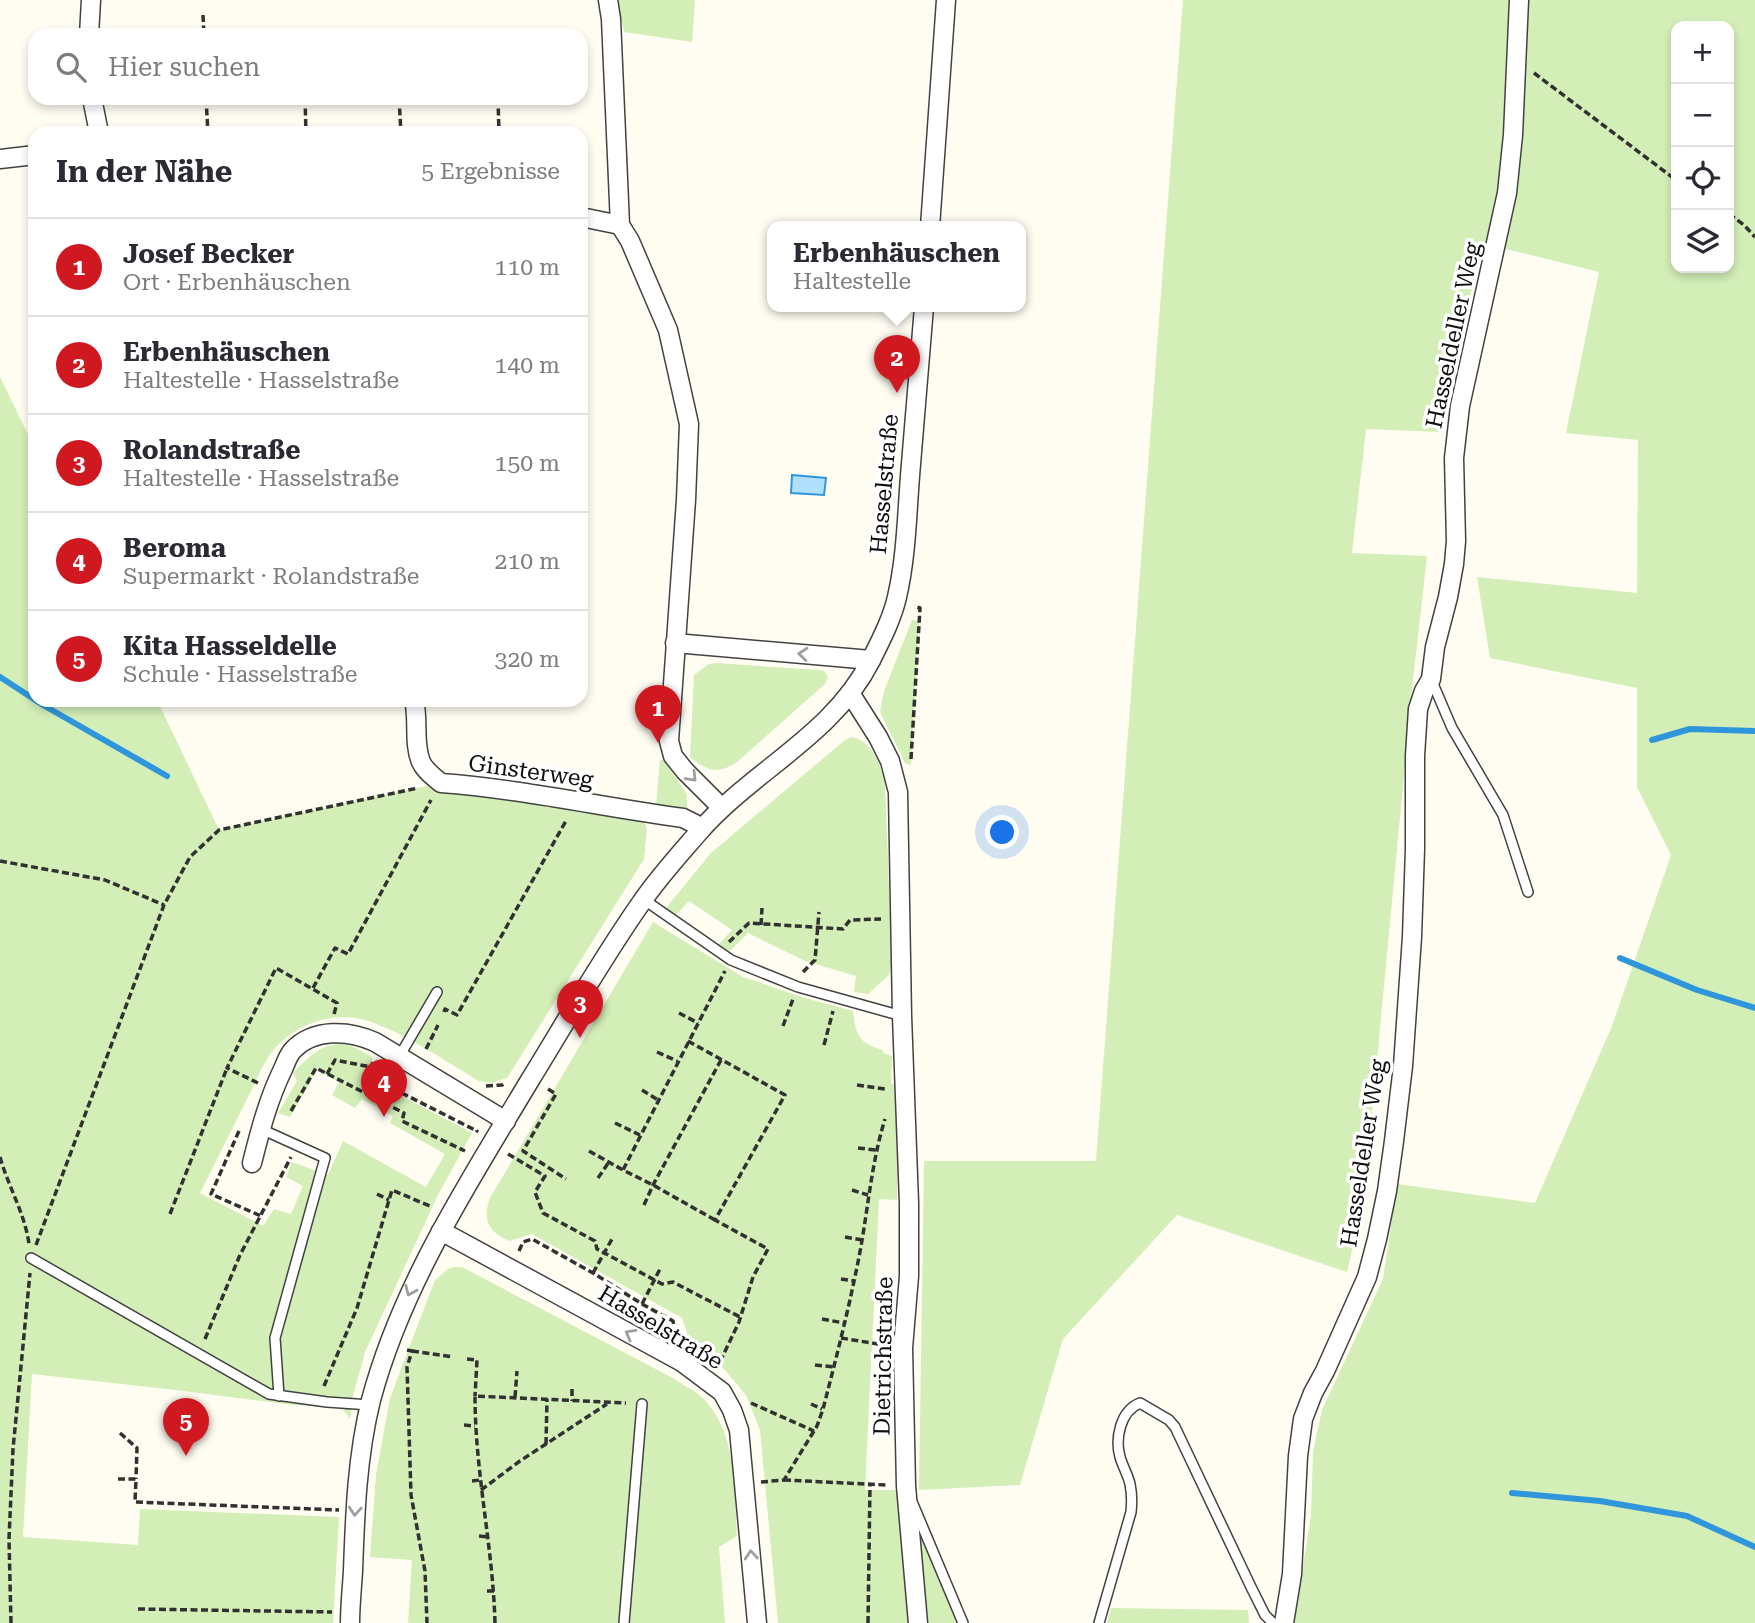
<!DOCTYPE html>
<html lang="de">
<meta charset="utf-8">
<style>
:root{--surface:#fff;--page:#f2f2f3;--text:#2b2b33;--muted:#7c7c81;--line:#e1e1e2;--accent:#cf1820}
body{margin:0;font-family:"Roboto Serif",serif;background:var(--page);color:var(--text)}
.controls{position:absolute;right:21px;top:21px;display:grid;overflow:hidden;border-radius:14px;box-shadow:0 4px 10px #0003}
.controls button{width:63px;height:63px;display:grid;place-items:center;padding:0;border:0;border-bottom:2px solid var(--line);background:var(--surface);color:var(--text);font:35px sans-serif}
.you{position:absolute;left:1003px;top:833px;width:24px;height:24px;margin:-18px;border:5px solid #fff;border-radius:50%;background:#1a73e8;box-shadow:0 0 0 10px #1a73e833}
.badge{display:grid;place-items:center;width:46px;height:46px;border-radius:50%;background:var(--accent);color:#fff;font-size:23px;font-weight:700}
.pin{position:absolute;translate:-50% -58px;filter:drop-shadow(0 2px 4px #0008)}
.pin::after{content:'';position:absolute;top:37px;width:24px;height:21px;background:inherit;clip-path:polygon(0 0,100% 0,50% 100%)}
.popup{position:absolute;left:767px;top:221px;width:259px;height:91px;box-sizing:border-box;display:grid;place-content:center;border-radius:14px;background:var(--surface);filter:drop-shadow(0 2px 5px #0005);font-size:23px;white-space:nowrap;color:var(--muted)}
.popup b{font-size:26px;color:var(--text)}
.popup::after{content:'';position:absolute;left:50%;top:100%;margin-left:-14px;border:14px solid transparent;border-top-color:var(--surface)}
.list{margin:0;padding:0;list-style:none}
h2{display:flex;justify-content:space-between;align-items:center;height:91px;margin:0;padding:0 28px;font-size:30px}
h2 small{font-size:23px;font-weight:400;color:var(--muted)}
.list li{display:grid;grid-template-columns:46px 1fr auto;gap:21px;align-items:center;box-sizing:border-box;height:98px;padding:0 28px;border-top:2px solid var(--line)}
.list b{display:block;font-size:26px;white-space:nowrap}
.list p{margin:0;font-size:23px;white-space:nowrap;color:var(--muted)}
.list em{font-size:23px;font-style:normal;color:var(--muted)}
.icon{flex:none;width:38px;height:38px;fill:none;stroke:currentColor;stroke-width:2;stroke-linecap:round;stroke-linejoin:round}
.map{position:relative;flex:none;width:1755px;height:1623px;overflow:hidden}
.search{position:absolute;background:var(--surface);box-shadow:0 4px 10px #0003;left:28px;top:28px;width:560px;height:77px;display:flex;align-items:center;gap:18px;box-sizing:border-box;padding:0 24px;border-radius:21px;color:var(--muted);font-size:26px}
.panel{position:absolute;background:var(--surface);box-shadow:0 4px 10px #0003;left:28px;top:126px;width:560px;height:581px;border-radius:21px}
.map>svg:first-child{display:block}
</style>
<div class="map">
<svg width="1755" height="1623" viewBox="0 0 1755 1623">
<rect width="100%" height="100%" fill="#fffdf2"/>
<g fill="#d3eeb7" fill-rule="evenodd">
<path d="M617,0H695L692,42L624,32Z"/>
<path d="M1183,0H1755V1623H1294L1311,1516L1313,1451L1322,1410L1383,1279L1397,1184L1535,1203L1612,1026L1671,855L1637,787V688L1490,658L1477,577L1637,593L1638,440L1566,433L1599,272L1482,243L1440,432L1366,429L1352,553L1427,556L1413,680L1364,1197L1347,1272L1177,1215L1063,1339L1020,1485L919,1490L924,1161H1096ZM1676,26H1729V268H1676Z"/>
<path d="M0,377L35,449V700H157L219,830L441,783L641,812L647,829L644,859L507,1078L491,1083L479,1081C445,1061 402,1031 365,1020C335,1011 299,1023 277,1046C264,1059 257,1080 248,1097C232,1129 216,1161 200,1193L263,1226L274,1209L291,1214L303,1186L286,1177L292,1162L328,1175L343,1141L426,1187L445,1154L390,1123L393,1116L362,1099L355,1108L332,1095L339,1082L317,1070L290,1117L278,1113L297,1081L293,1073C306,1059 325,1039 347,1045C356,1047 365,1053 373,1058L364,1076L472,1133L438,1195L365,1352L353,1396L350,1419L342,1408L294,1405L167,1389L32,1374L23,1537L138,1545L140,1509L339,1517L333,1623H0Z"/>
<path d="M912,620L919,621L911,765L905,763L880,712L884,691Z"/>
<path d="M716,663L819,670L824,671L828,677L825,684L737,762C717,775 707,771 690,757L694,675L709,664Z"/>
<path d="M852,737C873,742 881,765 885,784L892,966L889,975L868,994L854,992L856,976L805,961L748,933L730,951L718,945L732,930L689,901L676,915L666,908L711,853L845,740Z"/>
<path d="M660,759L666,762L687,795V812L656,807Z"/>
<path d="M653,922L743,977L805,998L853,1011C856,1035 858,1043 883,1050V1053L892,1056L891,1084H900L897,1200L879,1199L865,1490H897L909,1623H778L760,1430L746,1395L724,1369L691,1344L682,1318L532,1234L509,1241C488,1232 482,1219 490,1198Z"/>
<path d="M454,1267H462L669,1376C678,1382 688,1387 697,1393C738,1426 734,1489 737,1536L719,1547L725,1623H408L412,1560L370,1557L376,1475L390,1398L435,1280L448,1269Z"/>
<path d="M917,1531L931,1556L959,1623H928Z"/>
<path d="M1111,1608L1248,1610L1249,1623H1107Z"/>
</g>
<path fill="#b1e0fc" stroke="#3096db" stroke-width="2" d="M792,475L826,478L824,495L791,493Z"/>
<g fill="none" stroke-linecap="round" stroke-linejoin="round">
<g stroke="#3096db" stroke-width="6">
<path d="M0,677L43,705L167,776"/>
<path d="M1652,740L1690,729L1755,731"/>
<path d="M1620,958L1697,990L1755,1008"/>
<path d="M1512,1493L1600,1501L1687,1516L1755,1547"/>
</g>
<defs>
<g id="lane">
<path d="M1431,679L1452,728L1503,815L1528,892"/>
<path d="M643,899L731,960L798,987L902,1016"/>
<path d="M399,1057L437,992"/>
<path d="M261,1129L325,1158L275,1338L279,1396"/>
<path d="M31,1258L269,1394L327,1402L370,1405"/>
<path d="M913,1504L963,1623"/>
<path d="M624,1623L642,1404"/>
<path d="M1099,1623L1131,1512C1132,1503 1132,1494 1130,1484C1128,1475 1123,1467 1120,1457C1115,1439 1120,1411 1140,1403L1169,1420L1175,1427L1251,1587L1265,1615L1273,1623"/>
</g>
<g id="street">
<path d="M608,0L611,19L620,225L630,241L668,330L689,424L686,500L669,741L673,756L685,771L722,808"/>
<path d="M89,35L91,0"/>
<path d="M92,98L99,133"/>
<path d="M0,159L35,155"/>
<path d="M581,217L620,225"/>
<path d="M930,227L946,0"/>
<path d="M675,643L871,660"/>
<path d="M850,693L878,737L890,761L898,792L902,1016L909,1203V1276L903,1348L906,1486L918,1623"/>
<path d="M414,700C419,720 413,743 421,762C425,771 434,777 441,783C522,789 602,807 683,818L695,824L701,829"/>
<path d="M252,1163C260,1131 268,1100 283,1069C286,1063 288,1055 293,1050C314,1028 349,1030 375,1042L506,1121"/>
<path d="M441,1231L682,1362L722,1392L732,1410L739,1430L757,1623"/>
<path d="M350,1623C350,1606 352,1588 353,1571C355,1514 357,1456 371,1400C402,1284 469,1182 530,1080C567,1020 601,960 641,903C658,878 679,855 698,833C751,771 833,736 871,660C881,640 892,619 897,597C907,554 907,508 911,464C915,412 920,359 924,307"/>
<path d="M1284,1623L1292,1574L1298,1456L1303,1419L1313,1393L1325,1371L1367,1277L1377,1239L1387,1191L1394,1141L1403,1066L1412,937L1415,849V756L1418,709L1424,691L1431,679L1435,647L1448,597L1454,564L1456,541L1454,458L1460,406L1507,193L1513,135L1519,0"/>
</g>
</defs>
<use href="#lane" stroke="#424242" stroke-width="12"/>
<use href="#street" stroke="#424242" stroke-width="21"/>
<g stroke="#313131" stroke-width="3.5" stroke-dasharray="7 3.5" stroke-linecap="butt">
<path d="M203,15L204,35"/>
<path d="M303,28V35"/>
<path d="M396,33V35"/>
<path d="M1534,73L1676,180"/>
<path d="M206,98L208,133"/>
<path d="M305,98L306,133"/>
<path d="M399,98L401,133"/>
<path d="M498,98L499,133"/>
<path d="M1729,214L1744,225L1755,237"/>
<path d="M911,759L920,608L914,606"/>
<path d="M0,861L105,880L164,905"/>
<path d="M761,925L762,908"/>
<path d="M729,942L749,923L843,929L850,920L881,919"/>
<path d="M803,972L815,960L819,912"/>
<path d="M313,988L335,948L348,954L431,800"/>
<path d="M444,1012L445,1009L457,1015L567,819"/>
<path d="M679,1013L698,1023"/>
<path d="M783,1026L793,999"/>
<path d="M688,1041L785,1095L715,1220L768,1249L753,1277L739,1322L718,1366"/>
<path d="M824,1045L833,1011"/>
<path d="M426,1049L438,1025"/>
<path d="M657,1052L677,1061"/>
<path d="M373,1062L368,1076L477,1131L476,1132"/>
<path d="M327,1074L335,1060L371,1067"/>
<path d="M258,1083L227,1068L276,968L337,1003L334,1014"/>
<path d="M857,1085L885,1089"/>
<path d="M486,1086L502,1085L505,1083"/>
<path d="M548,1089L556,1094L523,1151L566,1179"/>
<path d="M642,1090L658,1100"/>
<path d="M291,1111L316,1068L404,1113L402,1121L465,1151"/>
<path d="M615,1123L640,1135"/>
<path d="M239,1131L211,1194L261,1216"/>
<path d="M858,1148L876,1150"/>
<path d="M589,1151L623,1170"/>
<path d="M508,1154L545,1176L535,1192L543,1213L595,1241L597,1249L662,1284L673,1282L740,1317"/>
<path d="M0,1157C8,1186 25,1214 29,1244"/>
<path d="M598,1178L609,1162"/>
<path d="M852,1190L868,1195"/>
<path d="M377,1194L389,1200"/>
<path d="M644,1205L653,1185L721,1060"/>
<path d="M170,1214L227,1068"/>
<path d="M715,1220L653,1185L623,1170L725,971"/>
<path d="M845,1237L862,1240"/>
<path d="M36,1245L164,905L190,857L219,830L418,788"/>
<path d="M519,1251L523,1242L532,1239L593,1273L642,1304L673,1321L676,1337"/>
<path d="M593,1273L612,1239"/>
<path d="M841,1279L854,1281"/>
<path d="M642,1304L661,1267"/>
<path d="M822,1319L844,1323"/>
<path d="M841,1338L884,1345"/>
<path d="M205,1339L240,1255L291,1157"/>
<path d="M407,1350L412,1351L407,1367L411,1495L425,1571L427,1623"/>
<path d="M412,1351L453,1357"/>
<path d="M467,1359L477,1360L475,1396"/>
<path d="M815,1365L834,1367"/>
<path d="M324,1386L357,1308L392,1190L432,1207"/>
<path d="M572,1389V1401"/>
<path d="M515,1397L517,1371"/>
<path d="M751,1403L814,1431"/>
<path d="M811,1404L822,1409"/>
<path d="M464,1425L475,1426"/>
<path d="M120,1433L137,1448L136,1479"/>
<path d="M546,1444L547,1399"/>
<path d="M118,1479H136L135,1502L339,1510"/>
<path d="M784,1480L886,1485"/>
<path d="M472,1481L480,1480"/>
<path d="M761,1482L784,1480L817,1426L823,1409C836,1359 849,1308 859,1257C868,1211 871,1164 885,1119"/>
<path d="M481,1490L520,1461L607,1404"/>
<path d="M479,1536L488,1537"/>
<path d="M487,1591H494"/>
<path d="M138,1609L332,1612"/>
<path d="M11,1623L9,1539L13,1449L30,1273"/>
<path d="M495,1623C493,1547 475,1473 475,1396L626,1403"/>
<path d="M868,1623L870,1485"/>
</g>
<use href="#lane" stroke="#fff" stroke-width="9"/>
<use href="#street" stroke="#fff" stroke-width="18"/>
</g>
<defs><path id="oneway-chevron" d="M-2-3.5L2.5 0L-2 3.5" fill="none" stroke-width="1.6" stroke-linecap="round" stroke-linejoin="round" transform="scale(1.75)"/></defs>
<g stroke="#9f9f9f">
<use href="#oneway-chevron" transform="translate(803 654) rotate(-175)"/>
<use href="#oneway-chevron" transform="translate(692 777) rotate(46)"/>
<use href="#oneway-chevron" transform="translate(410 1291) rotate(114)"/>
<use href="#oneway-chevron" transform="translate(630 1334) rotate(-151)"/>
<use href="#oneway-chevron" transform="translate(355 1511) rotate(94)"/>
<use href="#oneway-chevron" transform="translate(751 1555) rotate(-95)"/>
</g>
<g text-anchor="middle" stroke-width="7" stroke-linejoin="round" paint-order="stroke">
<g font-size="23" fill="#0f0f0f" stroke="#fff">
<text transform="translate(1453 335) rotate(-78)" y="8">Hasseldeller Weg</text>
<text transform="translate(884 484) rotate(-85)" y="8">Hasselstraße</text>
<text transform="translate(531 771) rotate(8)" y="8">Ginsterweg</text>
<text transform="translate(1363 1153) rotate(-81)" y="8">Hasseldeller Weg</text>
<text transform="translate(661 1327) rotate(31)" y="8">Hasselstraße</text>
<text transform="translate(883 1356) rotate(-89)" y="8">Dietrichstraße</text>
</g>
</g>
</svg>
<div class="controls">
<button>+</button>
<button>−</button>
<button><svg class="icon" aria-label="locate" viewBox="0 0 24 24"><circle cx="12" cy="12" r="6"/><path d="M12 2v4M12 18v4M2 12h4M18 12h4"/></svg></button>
<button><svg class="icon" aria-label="layers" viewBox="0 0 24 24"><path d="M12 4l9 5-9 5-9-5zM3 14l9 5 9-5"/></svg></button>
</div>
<div class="you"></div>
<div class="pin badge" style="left:658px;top:743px">1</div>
<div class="pin badge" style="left:897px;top:393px">2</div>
<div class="popup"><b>Erbenhäuschen</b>Haltestelle</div>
<div class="pin badge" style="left:580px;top:1038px">3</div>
<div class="pin badge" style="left:384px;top:1117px">4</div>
<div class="pin badge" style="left:186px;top:1456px">5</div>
<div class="search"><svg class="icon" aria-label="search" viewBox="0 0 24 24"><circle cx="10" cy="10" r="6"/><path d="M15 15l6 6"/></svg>Hier suchen</div>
<section class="panel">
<h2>In der Nähe<small>5 Ergebnisse</small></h2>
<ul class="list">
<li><span class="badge">1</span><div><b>Josef Becker</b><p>Ort · Erbenhäuschen</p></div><em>110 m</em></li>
<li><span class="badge">2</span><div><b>Erbenhäuschen</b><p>Haltestelle · Hasselstraße</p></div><em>140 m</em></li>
<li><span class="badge">3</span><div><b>Rolandstraße</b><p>Haltestelle · Hasselstraße</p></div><em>150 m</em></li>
<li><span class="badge">4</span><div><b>Beroma</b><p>Supermarkt · Rolandstraße</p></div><em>210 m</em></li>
<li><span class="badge">5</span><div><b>Kita Hasseldelle</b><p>Schule · Hasselstraße</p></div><em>320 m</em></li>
</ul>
</section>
</div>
